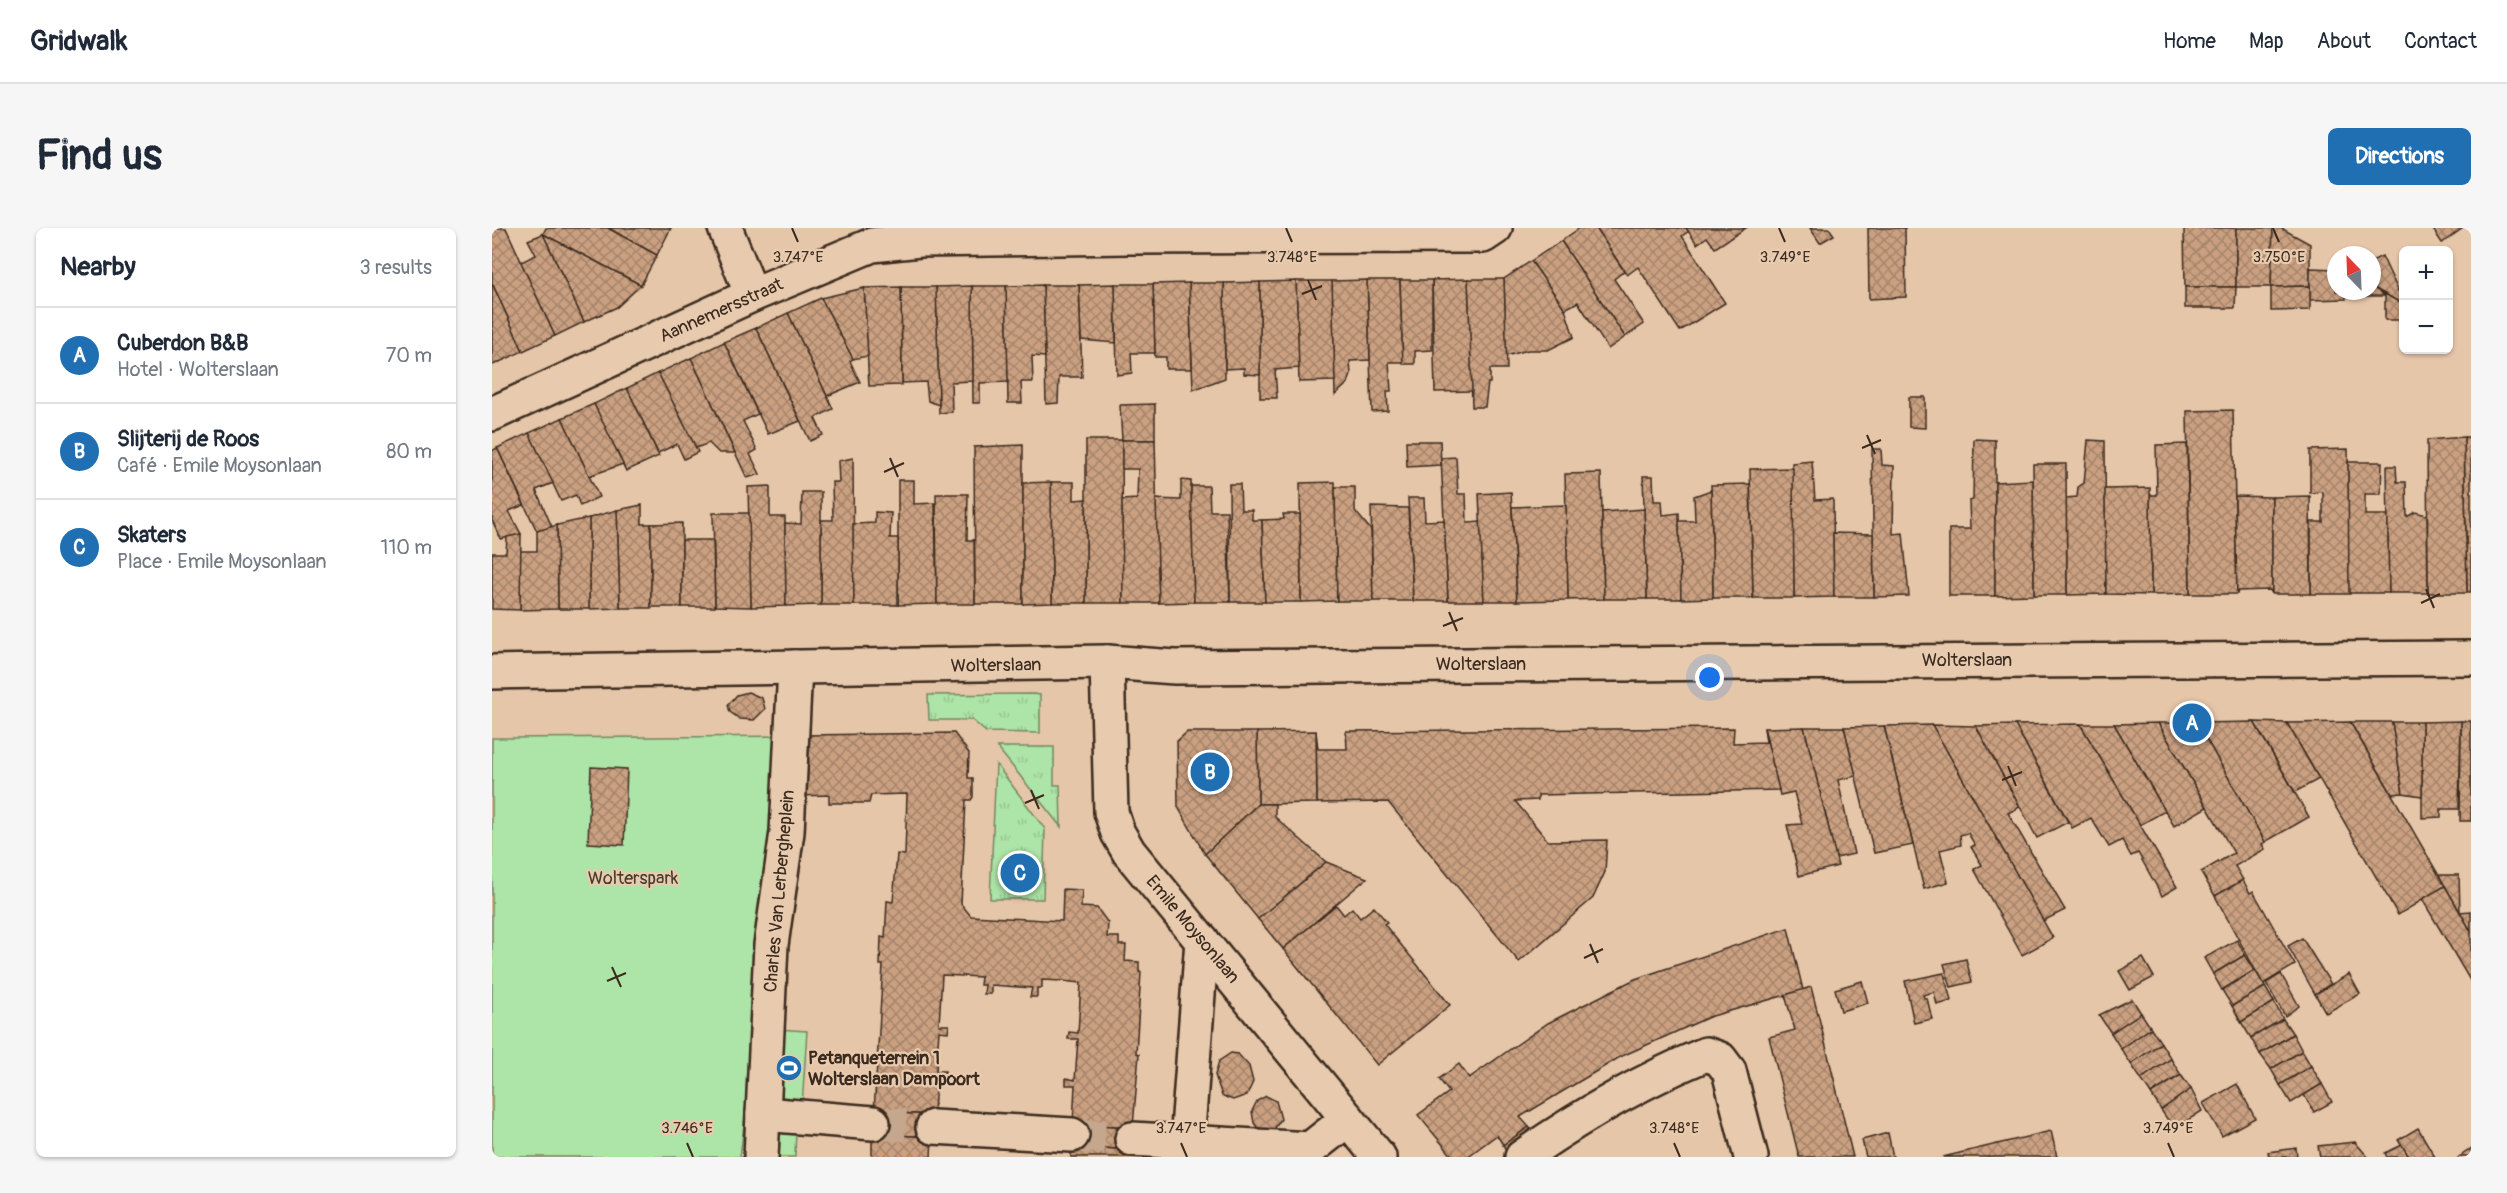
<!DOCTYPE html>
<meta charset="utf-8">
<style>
:root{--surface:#fff;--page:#f6f6f7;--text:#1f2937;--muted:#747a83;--line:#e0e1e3;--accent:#1f6fb2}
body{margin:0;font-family:Pangolin,sans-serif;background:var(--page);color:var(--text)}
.controls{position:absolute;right:18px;top:18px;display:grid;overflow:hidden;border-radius:9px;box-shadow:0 2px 4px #0004}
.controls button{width:54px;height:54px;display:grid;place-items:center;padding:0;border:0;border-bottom:2px solid var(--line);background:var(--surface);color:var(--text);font:30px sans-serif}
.compass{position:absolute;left:1835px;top:18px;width:54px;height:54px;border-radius:50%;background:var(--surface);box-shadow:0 2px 4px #0004;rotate:337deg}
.you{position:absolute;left:1218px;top:450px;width:21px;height:21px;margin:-15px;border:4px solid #fff;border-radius:50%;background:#1a73e8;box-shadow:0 0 0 9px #1a73e833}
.badge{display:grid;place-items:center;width:39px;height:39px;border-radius:50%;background:var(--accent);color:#fff;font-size:20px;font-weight:700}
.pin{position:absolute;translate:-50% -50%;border:3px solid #fff;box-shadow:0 2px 6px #0006}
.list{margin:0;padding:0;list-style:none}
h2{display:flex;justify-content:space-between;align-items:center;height:78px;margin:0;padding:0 24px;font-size:26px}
h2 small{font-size:20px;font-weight:400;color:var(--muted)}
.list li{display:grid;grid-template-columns:39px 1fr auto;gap:18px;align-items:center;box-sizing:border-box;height:96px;padding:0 24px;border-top:2px solid var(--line)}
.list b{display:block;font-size:22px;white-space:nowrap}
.list p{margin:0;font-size:20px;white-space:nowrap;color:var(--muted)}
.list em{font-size:20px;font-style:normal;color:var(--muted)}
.map{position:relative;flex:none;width:1979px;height:929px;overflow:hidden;border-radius:9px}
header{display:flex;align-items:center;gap:36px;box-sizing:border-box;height:84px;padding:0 30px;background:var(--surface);border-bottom:2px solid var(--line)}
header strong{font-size:28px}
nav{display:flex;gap:33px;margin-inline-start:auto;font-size:21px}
.intro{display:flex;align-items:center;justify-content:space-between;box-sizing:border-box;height:144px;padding:0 36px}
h1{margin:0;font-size:42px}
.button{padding:15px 27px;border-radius:9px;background:var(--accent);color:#fff;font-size:21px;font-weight:700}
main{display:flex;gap:36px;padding:0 36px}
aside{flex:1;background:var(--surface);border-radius:9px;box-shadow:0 2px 4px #0004}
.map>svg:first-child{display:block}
</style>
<header>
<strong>Gridwalk</strong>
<nav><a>Home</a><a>Map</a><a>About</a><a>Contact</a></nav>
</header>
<div class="intro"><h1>Find us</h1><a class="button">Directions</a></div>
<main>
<aside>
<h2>Nearby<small>3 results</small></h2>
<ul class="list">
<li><span class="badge">A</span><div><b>Cuberdon B&amp;B</b><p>Hotel · Wolterslaan</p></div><em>70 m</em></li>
<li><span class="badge">B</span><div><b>Slijterij de Roos</b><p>Café · Emile Moysonlaan</p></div><em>80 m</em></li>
<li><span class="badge">C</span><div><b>Skaters</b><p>Place · Emile Moysonlaan</p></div><em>110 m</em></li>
</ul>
</aside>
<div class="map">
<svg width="1979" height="929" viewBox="0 0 1979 929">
<defs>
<pattern id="grass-tufts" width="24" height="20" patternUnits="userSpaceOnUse" patternTransform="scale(1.5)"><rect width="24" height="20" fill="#ade4a7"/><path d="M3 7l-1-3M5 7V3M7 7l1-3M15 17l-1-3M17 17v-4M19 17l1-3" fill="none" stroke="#96c48f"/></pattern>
<pattern id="building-cross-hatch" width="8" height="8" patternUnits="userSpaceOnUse" patternTransform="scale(1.5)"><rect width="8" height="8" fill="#caa081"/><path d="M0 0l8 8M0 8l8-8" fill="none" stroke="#a58369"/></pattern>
</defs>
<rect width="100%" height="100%" fill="#e6c6a9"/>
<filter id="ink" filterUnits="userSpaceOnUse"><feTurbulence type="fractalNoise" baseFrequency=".0167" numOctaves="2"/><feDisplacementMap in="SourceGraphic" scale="12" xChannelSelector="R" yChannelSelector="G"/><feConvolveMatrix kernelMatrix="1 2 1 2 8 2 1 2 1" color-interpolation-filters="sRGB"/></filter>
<g filter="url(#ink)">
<g fill="url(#grass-tufts)" stroke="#748762" stroke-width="1.5">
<path d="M541,466L548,467V505L494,504L480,492H437L436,467Z"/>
<path d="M505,519H562V557H568L569,599Z"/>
<path d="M504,536L553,601L551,671H498Z"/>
</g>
<g fill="#ade4a7" stroke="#748762" stroke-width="1.5">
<path d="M300,508L248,929H0V510Z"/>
<path d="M284,801L315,803L310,879L279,877Z"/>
<path d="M277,900L304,901L303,929H275Z"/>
</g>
<g fill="url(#building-cross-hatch)" stroke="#3b2a1e" stroke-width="1.5">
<path d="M0,0H14L63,108L31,123L0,55Z"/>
<path d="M54,0H116L165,27L149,57L51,6Z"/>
<path d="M116,0H179L165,27Z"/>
<path d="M1088,0H1104L1132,43L1122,51L1152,96L1133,109L1069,13Z"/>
<path d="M1104,0H1194L1197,3L1190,8L1233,75L1188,103L1146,39L1135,47Z"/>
<path d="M1194,0H1254L1223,20L1215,9L1205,16Z"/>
<path d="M1318,0H1337L1342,7L1328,15Z"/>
<path d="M1376,0H1413L1414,69L1377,71Z"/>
<path d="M1692,0H1744V59H1693Z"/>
<path d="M1744,0H1781L1779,59H1744Z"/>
<path d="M1781,0H1789L1818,16V58L1779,59Z"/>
<path d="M1940,0H1971L1950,15Z"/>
<path d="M51,6L149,57L125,79L92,94Z"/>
<path d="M51,6L92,94L63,108L29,34L44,27L36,12Z"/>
<path d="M1069,13L1133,109L1116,121L1086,74L1073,81L1039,33Z"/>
<path d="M1890,28L1912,75V77L1880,59V33Z"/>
<path d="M1039,33L1073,81L1082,109L1056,122H1036L1014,128L1012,51Z"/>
<path d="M1818,40L1844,41V63H1854V71L1818,72Z"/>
<path d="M976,51H1012L1015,141H998V155H996L993,179H980Z"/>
<path d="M976,51L980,163L943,164L940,52Z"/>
<path d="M875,52H908L911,134H897L899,163H895L896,183L880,184Z"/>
<path d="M875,52L878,132L858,133L859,147L856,155L843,167L840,53Z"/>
<path d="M908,52H940V122L923,123V136H911Z"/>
<path d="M804,53H840L843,153L807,154Z"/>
<path d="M804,53L807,140L783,142L785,170H768V54Z"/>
<path d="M768,54V147L752,146V140L733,141L732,55Z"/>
<path d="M0,55L31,123L1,137L0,135Z"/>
<path d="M697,55H732L733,150L701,162Z"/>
<path d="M697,55L700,141H674V129H663L661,56Z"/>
<path d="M623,56H661L663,125H639L640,145L625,147Z"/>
<path d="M623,56L624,115L589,112L587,57Z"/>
<path d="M551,57H587L590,149H567L566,175L554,176Z"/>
<path d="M551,57L553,129L540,128L541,154H529L530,175H516L514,58Z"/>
<path d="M480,58H514L516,154L488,155V175H481Z"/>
<path d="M480,58L481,153L459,154L460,184L447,185L444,59Z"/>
<path d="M1818,58V82L1779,83V59Z"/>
<path d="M409,59H444L447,177L436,173L434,154L410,155Z"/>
<path d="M409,59L410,157L377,158L372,60Z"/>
<path d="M1693,59H1744L1743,80H1693Z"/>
<path d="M1880,59L1893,68H1854L1855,63H1880Z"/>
<path d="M372,60L376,128L361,131L329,70Z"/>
<path d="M1893,66L1912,77V92H1893Z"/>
<path d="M329,70L361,131L358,133L368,154L335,168L296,85Z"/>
<path d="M296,85L341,181L323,190L331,207L318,213L264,100Z"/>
<path d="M264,100L308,193L276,206L232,114Z"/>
<path d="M232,114L266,186L251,193L265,222L258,226L268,246L255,250L199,130Z"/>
<path d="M199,130L243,225H227L217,215L204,220L166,145Z"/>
<path d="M166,145L206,224L192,231L185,216L166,225L135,160Z"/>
<path d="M135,160L167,228L134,243L102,176Z"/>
<path d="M1417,169H1433V200L1417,199Z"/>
<path d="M102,176L131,236L97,248L70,190Z"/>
<path d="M663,176V212H630L628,177Z"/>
<path d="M1741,182L1745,366H1698L1695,183Z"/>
<path d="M70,190L107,269L88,278L84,267L69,273L37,205Z"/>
<path d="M37,205L61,255L44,262L60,299L45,303L5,220Z"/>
<path d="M1972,209H1979V364H1975Z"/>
<path d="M1972,209L1975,365H1936L1935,212Z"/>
<path d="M1482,211L1503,212V368H1457V301H1478L1477,273L1481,272Z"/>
<path d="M594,212H630L631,375H594Z"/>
<path d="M630,212H663L667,375H631L630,272L645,271L646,241H630Z"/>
<path d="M1596,212L1613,213L1614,366L1575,367L1574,270L1585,269L1586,259L1592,255Z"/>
<path d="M914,213H948L949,237L915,239Z"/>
<path d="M1695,216L1698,366L1659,367L1658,267H1665L1664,217Z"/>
<path d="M531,217V376H483L482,219Z"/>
<path d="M5,220L32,277L17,283L29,306L9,311L0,292V223Z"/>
<path d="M1380,221H1389L1390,237L1402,238L1401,306L1411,305L1417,368L1382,369Z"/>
<path d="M1856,221L1858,366H1819V294H1831V264L1818,265V222Z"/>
<path d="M964,229L966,266H974L975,295L989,294L992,373H956L949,230Z"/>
<path d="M361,230L362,377H329V292H341L340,254H347L346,233Z"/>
<path d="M1320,233L1323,272L1341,271L1342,369L1302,370L1300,235Z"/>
<path d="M1856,234H1890L1889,266H1873V287H1896L1897,365H1857Z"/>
<path d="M1541,236H1574L1575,367H1542Z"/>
<path d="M1895,238H1904L1905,254H1914L1915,289L1923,284L1935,287L1936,365H1897Z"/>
<path d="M1301,240L1302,370H1261L1258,241Z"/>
<path d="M1109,245L1112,371L1076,372L1073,246Z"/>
<path d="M1151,248H1161L1162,273H1170L1171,287L1187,285L1189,371H1155Z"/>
<path d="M406,252H422V276L443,275L445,376L406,377Z"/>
<path d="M689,252L699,253L702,374L667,375L664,271L689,272Z"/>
<path d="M1541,252L1542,367L1503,368V254Z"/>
<path d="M559,254H582V272L594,271V375H560Z"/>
<path d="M559,254L560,375L531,376V255Z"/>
<path d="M843,254L845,373L809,374L808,255Z"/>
<path d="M737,256H748L749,282H760V292H770L773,374H738Z"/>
<path d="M1258,256L1261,370H1221L1219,257Z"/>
<path d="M278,258V289H293L294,378L259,379L256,259Z"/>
<path d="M699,258H717L718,283H735L738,374H702Z"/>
<path d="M843,259H863V283L879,302L881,373H845Z"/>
<path d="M1658,260L1659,367L1614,366L1613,261Z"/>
<path d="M1219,262L1221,370L1189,371L1187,293H1203L1202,268Z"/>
<path d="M310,264H329V377L294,378L293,295L309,296Z"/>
<path d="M1019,264L1025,373H992L987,266Z"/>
<path d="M444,266H476L475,312H482L483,376H445Z"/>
<path d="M1743,268L1780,269V366L1778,362L1746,363L1745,366Z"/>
<path d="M1818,268L1819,366H1780V269Z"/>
<path d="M916,270H932L933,293L952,292L956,373H921Z"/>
<path d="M150,277V296H159V380H128L125,282Z"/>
<path d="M1074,277L1076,372L1025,373L1020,279Z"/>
<path d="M879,279L916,280L921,373H881Z"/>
<path d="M1152,281L1155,371H1112L1110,284Z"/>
<path d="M125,282L128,380L97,381V290Z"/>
<path d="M383,284L399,285L398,310H406V377H362L361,296L383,295Z"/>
<path d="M221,285H257L259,379L223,378Z"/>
<path d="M791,286H808L809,374H773L770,292L792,291Z"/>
<path d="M97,290V381H66L65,297Z"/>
<path d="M190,295V379H159V296Z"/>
<path d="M65,297L66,381L28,382V323H45V303Z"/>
<path d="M1341,305L1381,306L1382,369H1342Z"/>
<path d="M29,306L28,382L0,381V325H14L15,309Z"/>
<path d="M190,312H221L223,379H190Z"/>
<path d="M256,464L270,470L273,481L262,492L248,491L238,484L236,477L245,467Z"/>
<path d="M1969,493H1979V593H1968Z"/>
<path d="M1969,493L1967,581H1949V589L1930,590V494Z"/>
<path d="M1762,494L1795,495L1827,551L1803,564Z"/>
<path d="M1762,494L1817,589L1773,614L1705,495Z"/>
<path d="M1858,494H1900L1911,565L1900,566Z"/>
<path d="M1858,494L1953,658L1906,687L1795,495Z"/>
<path d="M1900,494H1930V568L1911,565Z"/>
<path d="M1666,495H1705L1773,614L1770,616L1773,621L1743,638L1751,652L1723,668L1709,644L1742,625Z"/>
<path d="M1666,495L1715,579L1682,598L1622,496Z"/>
<path d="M1588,496H1622L1673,583L1648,597Z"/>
<path d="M1588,496L1685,659L1670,668L1646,625L1639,628L1630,612L1617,619L1599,590L1580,600L1523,497Z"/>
<path d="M1440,497L1484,498L1528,579L1516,585L1573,682L1551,693Z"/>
<path d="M1440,497L1561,710L1530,727L1482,641L1490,637L1479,619L1483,617L1476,605L1468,607L1469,617L1448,622L1456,654L1432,661L1392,498Z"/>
<path d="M1523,497L1576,594L1545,610L1484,498Z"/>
<path d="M1392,498L1421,617L1382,625L1352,499Z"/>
<path d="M1312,499H1352L1364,548L1346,552L1362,626L1344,630Z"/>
<path d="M1312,499L1346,638L1307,648L1295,597L1310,596L1302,564L1288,567L1272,500Z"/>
<path d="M1242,500L1241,515L1274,514L1272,500L1287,562L1046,567V572L1023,573L1056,613L1115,612L1113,644L1101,670L1027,734L896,574L825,575L824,503L826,521H855L854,503Z"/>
<path d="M824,503L825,575L766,576L765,504Z"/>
<path d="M695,504H765L766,576L713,626L686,579L685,513Z"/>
<path d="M462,505L477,525L476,550H481V569L479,572H474L469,676L479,688L570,693L571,661L590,662L589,679L605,680L616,695L615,709H627V717H634L633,733L647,734V744H649L644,825L647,826L641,899L581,896L583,857H574V850L583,852L586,811H576L577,804L586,805L589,755L570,753L550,752V760H545V769H538L540,760L499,757V766H492L493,757H488L489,749L450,747L447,797H457L456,804L447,803L444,843H453V851L444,849L442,887L382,884L391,737H388L389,709L393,710L395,673L401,674L405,626L413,627L415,566L379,567L377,575H337V567L308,568L312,507Z"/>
<path d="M99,539L135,541L132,617L96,615Z"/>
<path d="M766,576H783V589L834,634L766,691L713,626Z"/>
<path d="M834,634L875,650L791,721L766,691Z"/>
<path d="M1947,647H1967L1968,684L1953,658Z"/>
<path d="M1751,652L1758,665L1761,663L1803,737L1771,756L1723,668Z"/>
<path d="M1953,658L1979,703V754L1930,671Z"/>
<path d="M844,677L852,687L860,680L868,690L882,679L895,694L892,696L958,777L885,837L791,721Z"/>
<path d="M1979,683V703L1968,684Z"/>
<path d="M1296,700L1311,762L1217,789L1128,829L1028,889L1037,899L1011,917L1005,907L975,929H961L926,887L957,864L947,851L967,836L977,850L1056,795L1143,751Z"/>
<path d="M1810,710L1839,756L1823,766L1796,718Z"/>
<path d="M1745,712L1753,727L1721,746L1712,730Z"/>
<path d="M1753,727L1763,742L1730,762L1721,746Z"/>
<path d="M1651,730L1662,749L1638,762L1627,743Z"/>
<path d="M1474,731L1480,754L1459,759L1452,736Z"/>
<path d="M1763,742L1773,759L1740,778L1730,762Z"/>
<path d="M1452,745L1459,773L1445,777L1442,764L1431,767L1432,770H1435L1440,791L1422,795L1413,753Z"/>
<path d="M1789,746L1807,778L1793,788L1774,755Z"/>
<path d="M1857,746L1868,766L1834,785L1823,766Z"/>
<path d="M1370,753L1376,775L1349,783L1343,761Z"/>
<path d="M1319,759L1329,798L1361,929H1307L1277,809L1303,802L1293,767Z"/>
<path d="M1773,759L1782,774L1749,794L1740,778Z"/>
<path d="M1640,771L1649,785L1619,805L1607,787Z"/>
<path d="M1782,774L1791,791L1759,810L1749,794Z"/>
<path d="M1649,785L1659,800L1629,821L1619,805Z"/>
<path d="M1791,791L1801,806L1768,826L1759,810Z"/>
<path d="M1659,800L1669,815L1639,836L1629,821Z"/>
<path d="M1801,806L1810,823L1779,841L1768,826Z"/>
<path d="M1669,815L1679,831L1649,851L1639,836Z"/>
<path d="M1810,823L1819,838L1788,857L1779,841Z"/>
<path d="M739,825L746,826L757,838L761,854L755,867L741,872L730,868L723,847L727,833Z"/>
<path d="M1679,831L1689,847L1659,866L1649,851Z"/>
<path d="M1819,838L1830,856L1799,875L1788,857Z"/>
<path d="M1689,847L1699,861L1669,882L1659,866Z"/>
<path d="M1745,856L1763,890L1730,908L1711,875Z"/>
<path d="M1830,856L1840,874L1822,884L1812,867Z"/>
<path d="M1699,861L1710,883L1682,901L1669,882Z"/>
<path d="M774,868L784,873L789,891L781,903L769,905L762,895L760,883L765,873Z"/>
<path d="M382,884L442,887L440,909L380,906Z"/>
<path d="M581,896L641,899L639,922L579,918Z"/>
<path d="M1037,899L1044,908L1017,927L1011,917Z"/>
<path d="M1926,900L1943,929H1917L1906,912Z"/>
<path d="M1559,903L1565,929H1451Z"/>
<path d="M1396,905L1401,929H1374L1370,912Z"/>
<path d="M380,906L440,909L439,929H380Z"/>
<path d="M1863,914L1876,929H1828L1826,918Z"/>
<path d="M1910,917L1917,929H1895L1893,925Z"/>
<path d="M579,918L639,922V929H579Z"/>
<path d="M1804,920L1805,929H1777L1776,924Z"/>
<path d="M1979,921V929H1967Z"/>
</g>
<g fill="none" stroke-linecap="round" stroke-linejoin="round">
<g stroke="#c4a78d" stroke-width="33" stroke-dasharray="33 16" stroke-linecap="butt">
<path d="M381,895L441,899"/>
<path d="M580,907L640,911"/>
</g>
<defs>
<g id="minor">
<path d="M233,0L260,67"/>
<path d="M0,186L260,67L380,17L428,12L637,9L991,8L1003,0"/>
<path d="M615,434L619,584L626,605L637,624L887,929"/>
<path d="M0,444L615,434L683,439L1979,430"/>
<path d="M271,886L381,895"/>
<path d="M441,899L580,907"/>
<path d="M640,911L818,921L856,891"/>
<path d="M269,929L279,717L295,604L303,439"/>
<path d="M694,929L710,712"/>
<path d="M1030,929C1090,887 1147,854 1214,826L1228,831L1237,843L1259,929"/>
</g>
</defs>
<use href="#minor" stroke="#3b2a1e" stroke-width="38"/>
<use href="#minor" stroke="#e8cbaf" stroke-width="33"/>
</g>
</g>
<path fill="none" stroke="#3b2a1e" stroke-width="2" d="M300,0L306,14M794,0L800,14M1287,0L1293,14M1781,0L1787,14M816,52L824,72M810,66L830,58M1375,207L1383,226M1370,220L1389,212M398,230L406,249M392,244L412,235M1934,361L1942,380M1929,375L1948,366M957,384L965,403M951,398L971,390M1516,538L1524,558M1510,552L1530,544M539,562L547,581M533,575L552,567M1098,716L1106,735M1092,730L1111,721M120,739L129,759M115,753L134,745M195,915L201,929M689,915L695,929M1182,915L1188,929M1676,915L1682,929"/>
<defs>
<symbol id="stadium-disc" viewBox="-11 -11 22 22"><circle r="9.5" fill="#1f6fb2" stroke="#e8cbaf"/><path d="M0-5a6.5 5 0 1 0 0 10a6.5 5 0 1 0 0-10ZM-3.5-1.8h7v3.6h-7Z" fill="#fff"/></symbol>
</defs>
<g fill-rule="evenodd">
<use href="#stadium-disc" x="282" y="825" width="30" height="30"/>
</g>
<g text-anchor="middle" stroke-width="4.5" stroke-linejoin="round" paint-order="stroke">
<g font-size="18" fill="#3b2a1e" stroke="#e8cbaf">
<text transform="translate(229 82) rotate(-24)" y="6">Aannemersstraat</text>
<text x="1475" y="438">Wolterslaan</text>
<text x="989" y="442">Wolterslaan</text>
<text transform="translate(504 437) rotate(-1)" y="6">Wolterslaan</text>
<text transform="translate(287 663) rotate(-85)" y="6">Charles Van Lerbergheplein</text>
<text transform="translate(701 701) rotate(50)" y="6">Emile Moysonlaan</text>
</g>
<g font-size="18" fill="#463d2c" stroke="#e8cbaf">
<text x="141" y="656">Wolterspark</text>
</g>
<g font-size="18" font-weight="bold" fill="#3b2a1e" stroke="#e8cbaf" text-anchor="start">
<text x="316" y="836">Petanqueterrein 1<tspan x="316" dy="21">Wolterslaan Dampoort</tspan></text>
</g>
</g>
<g font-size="15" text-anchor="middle" fill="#3b2a1e" stroke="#e8cbaf" stroke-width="4.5" stroke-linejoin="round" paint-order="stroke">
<text x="306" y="34">3.747°E</text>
<text x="800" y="34">3.748°E</text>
<text x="1293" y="34">3.749°E</text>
<text x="1787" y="34">3.750°E</text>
<text x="195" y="905">3.746°E</text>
<text x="689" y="905">3.747°E</text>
<text x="1182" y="905">3.748°E</text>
<text x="1676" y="905">3.749°E</text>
</g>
</svg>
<div class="controls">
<button>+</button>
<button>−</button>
</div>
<svg class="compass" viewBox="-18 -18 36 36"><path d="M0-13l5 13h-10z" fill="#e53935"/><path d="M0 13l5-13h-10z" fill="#747a83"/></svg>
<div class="you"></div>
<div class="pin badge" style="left:1700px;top:495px">A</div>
<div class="pin badge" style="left:718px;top:544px">B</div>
<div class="pin badge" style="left:528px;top:645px">C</div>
</div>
</main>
